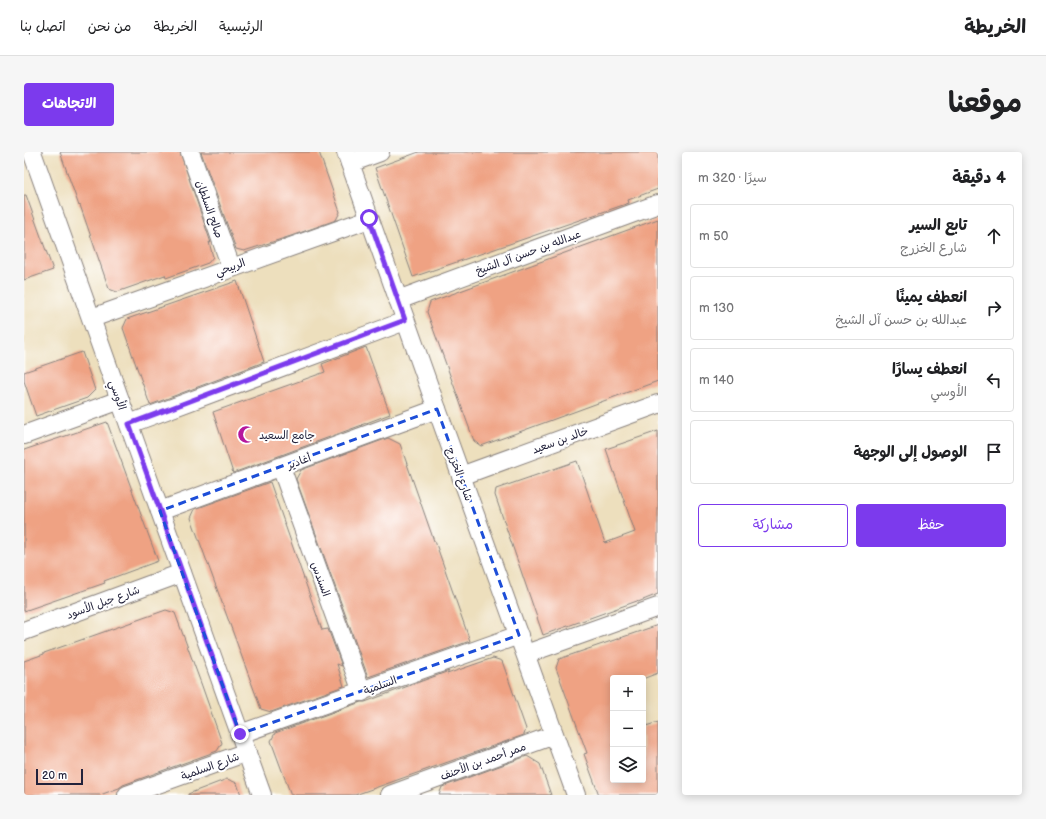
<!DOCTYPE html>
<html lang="ar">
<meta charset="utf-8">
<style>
:root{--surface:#fff;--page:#f6f6f6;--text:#202124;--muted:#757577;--line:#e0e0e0;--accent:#7c3aed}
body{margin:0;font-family:"Balsamiq Sans","Playpen Sans Arabic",sans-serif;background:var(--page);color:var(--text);direction:rtl}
.controls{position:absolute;right:12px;bottom:12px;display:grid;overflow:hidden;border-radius:4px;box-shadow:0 2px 10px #0003}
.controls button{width:36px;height:36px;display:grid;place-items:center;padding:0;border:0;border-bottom:1px solid var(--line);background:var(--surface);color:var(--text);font:20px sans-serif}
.scale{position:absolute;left:12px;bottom:10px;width:47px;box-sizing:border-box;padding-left:4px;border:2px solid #22223b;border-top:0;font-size:11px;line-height:14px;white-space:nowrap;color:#22223b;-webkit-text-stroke:3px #fff;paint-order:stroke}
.stop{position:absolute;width:12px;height:12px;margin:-9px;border:3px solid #7c3aed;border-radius:50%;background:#fff}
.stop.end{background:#7c3aed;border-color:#fff;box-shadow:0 1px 4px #0008}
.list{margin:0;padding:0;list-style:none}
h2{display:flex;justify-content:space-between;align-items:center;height:52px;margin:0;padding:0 16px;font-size:17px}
h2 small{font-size:13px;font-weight:400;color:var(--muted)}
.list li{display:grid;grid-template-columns:26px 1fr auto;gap:12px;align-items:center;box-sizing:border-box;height:64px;margin:0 8px 8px;padding:0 8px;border:1px solid var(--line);border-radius:4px}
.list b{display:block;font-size:15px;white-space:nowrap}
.list p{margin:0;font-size:13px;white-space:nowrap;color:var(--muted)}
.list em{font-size:13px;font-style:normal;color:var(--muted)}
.actions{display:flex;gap:8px;padding:12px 16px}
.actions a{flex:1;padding:9px 0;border:1px solid var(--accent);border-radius:4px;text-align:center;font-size:14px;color:var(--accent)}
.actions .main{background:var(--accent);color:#fff}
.icon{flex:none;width:22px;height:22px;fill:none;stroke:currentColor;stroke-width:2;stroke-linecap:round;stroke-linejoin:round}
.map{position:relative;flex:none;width:634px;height:643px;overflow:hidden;direction:ltr;border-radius:4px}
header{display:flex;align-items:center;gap:24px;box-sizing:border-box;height:56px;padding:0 20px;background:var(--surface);border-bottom:1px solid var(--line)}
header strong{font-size:19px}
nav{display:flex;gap:22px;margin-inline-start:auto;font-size:14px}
.intro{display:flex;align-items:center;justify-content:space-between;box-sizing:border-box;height:96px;padding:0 24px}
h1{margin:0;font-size:28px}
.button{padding:10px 18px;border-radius:4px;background:var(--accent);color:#fff;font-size:14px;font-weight:700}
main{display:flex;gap:24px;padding:0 24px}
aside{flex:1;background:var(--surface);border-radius:4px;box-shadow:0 2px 10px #0003}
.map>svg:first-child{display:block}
</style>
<header>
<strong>الخريطة</strong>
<nav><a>الرئيسية</a><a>الخريطة</a><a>من نحن</a><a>اتصل بنا</a></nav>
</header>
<div class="intro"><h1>موقعنا</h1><a class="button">الاتجاهات</a></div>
<main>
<aside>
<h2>4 دقيقة<small>سيرًا · 320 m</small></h2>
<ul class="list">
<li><svg class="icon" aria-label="ahead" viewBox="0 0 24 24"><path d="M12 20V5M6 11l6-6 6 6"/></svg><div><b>تابع السير</b><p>شارع الخزرج</p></div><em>50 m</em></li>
<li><svg class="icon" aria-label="right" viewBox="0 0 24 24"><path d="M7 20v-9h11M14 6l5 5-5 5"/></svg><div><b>انعطف يمينًا</b><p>عبدالله بن حسن آل الشيخ</p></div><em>130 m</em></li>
<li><svg class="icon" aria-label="left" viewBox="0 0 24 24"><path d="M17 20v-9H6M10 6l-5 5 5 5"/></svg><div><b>انعطف يسارًا</b><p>الأوسي</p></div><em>140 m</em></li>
<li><svg class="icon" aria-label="arrive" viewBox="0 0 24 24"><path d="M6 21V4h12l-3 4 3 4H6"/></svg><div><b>الوصول إلى الوجهة</b></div></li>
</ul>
<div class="actions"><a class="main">حفظ</a><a>مشاركة</a></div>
</aside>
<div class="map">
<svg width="634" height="643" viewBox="0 0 634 643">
<rect width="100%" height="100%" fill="#fff"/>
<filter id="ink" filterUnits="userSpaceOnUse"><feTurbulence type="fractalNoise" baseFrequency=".025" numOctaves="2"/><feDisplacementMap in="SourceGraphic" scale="8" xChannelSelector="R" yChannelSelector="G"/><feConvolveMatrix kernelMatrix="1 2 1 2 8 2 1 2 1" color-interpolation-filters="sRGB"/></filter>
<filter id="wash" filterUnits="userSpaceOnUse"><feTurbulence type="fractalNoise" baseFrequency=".012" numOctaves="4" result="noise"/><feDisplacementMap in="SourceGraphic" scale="16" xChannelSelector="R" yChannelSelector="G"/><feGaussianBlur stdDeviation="0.9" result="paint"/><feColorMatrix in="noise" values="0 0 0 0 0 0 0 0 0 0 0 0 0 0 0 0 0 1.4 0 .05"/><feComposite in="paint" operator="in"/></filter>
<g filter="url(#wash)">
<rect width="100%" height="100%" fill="#eddfbd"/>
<g id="blocks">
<g fill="#efa283">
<path d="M36,0H156L187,91L185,90L189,105L184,111L142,126L141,123L93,140L85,137L56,53L55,54Z"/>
<path d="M177,0H295L316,60L312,68L267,84L220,99L212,97Z"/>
<path d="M395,0H634V37L604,48L605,51L389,125L351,16Z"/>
<path d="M0,43H2L29,118L0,128Z"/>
<path d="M634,67V229L457,294L450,289L403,160L406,150Z"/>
<path d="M213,129L240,210L126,253L99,176L103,167Z"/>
<path d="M342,195L366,262L337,273H338L209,321L189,260L301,220L298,212Z"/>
<path d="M58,200L71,238L63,246L12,264L0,229V220Z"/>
<path d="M83,270L134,409L80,429L81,431L0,459V298Z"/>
<path d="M634,279V442L614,450L613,449L519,483L471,343L472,337L553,309L581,391L611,380L582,297Z"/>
<path d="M364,286L376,292L410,389H411L446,489L344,525L272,327L277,318Z"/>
<path d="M246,330L298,478L304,477L318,514L313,512L320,534L247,560L237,557L167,366L171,357Z"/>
<path d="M142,458L151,461L178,534L198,591L193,599L99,633L95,636L76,643H0V509L20,502V501Z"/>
<path d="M634,473V521L621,526H589V628H619V575L634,570V643H575L560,602L563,601L532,516L535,507Z"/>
<path d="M469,506L478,509L502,577L500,583L331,643H267L247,589L251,581L337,550H341L425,519L423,522Z"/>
<path d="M503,604L516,612L527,643H415L418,635Z"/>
<path d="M203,627L213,631L217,643H164V642Z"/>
</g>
</g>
</g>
<g filter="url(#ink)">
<use href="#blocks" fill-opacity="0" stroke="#88807c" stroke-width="1"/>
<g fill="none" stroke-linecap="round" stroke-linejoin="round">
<defs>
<g id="minor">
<path d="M8,0L96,248L238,643"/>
<path d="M166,0L207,115"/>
<path d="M322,0L413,257L552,643"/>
<path d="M326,11L356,0"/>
<path d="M374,148L634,52"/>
<path d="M68,166L345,67"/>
<path d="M105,272L381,169"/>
<path d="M0,283L96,248"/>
<path d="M257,315L338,540"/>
<path d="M437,324L634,252"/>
<path d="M136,359L413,257"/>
<path d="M0,479L158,421"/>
<path d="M502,502L634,455"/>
<path d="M216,582L495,483"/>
<path d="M103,643L223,600"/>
<path d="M366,643L530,583"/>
</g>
</defs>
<use href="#minor" stroke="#88807c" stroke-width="20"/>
<use href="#minor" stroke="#fff" stroke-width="18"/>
</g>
</g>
<g fill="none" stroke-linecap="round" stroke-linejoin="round" filter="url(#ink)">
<path stroke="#7c3aed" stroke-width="5" d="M216,582L105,272L381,168L345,66"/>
</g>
<path fill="none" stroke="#1d4ed8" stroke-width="3" stroke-dasharray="8 5" stroke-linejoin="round" d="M413,257L495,483L216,582L136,359Z"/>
<defs>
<symbol id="mosque-bare" viewBox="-9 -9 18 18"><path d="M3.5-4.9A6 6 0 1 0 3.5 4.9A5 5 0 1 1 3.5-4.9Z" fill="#b5179e" stroke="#fff" stroke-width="2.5" paint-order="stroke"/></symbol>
</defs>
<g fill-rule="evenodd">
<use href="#mosque-bare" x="210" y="270" width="25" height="25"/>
</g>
<g text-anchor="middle" stroke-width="4" stroke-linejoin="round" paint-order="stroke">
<g font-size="11" fill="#22223b" stroke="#fff">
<text transform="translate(186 57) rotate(70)" y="4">صالح السلطان</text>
<text transform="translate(504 100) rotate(-20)" y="4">عبدالله بن حسن آل الشيخ</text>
<text transform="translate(206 115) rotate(-20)" y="4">الربيحي</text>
<text transform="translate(94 243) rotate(71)" y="4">الأوسي</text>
<text transform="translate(536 288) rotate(-20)" y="4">خالد بن سعيد</text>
<text transform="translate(275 309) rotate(-20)" y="4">أغادير</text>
<text transform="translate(436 322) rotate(70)" y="4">شارع الخزرج</text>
<text transform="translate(297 427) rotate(70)" y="4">السندس</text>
<text transform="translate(79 450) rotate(-20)" y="4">شارع جبل الأسود</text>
<text transform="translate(356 533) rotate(-20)" y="4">السلمية</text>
<text transform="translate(459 609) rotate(-20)" y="4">ممر أحمد بن الأحنف</text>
<text transform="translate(186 614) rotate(-20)" y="4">شارع السلمية</text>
</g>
<g font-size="11" fill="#22223b" stroke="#fff" text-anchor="start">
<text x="235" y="287">جامع السعيد</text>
</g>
</g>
</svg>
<div class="controls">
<button>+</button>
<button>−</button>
<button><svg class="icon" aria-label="layers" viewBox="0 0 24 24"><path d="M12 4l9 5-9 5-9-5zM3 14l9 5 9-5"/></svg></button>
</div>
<div class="scale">20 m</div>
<div class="stop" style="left:345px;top:66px"></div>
<div class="stop end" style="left:216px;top:582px"></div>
</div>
</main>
